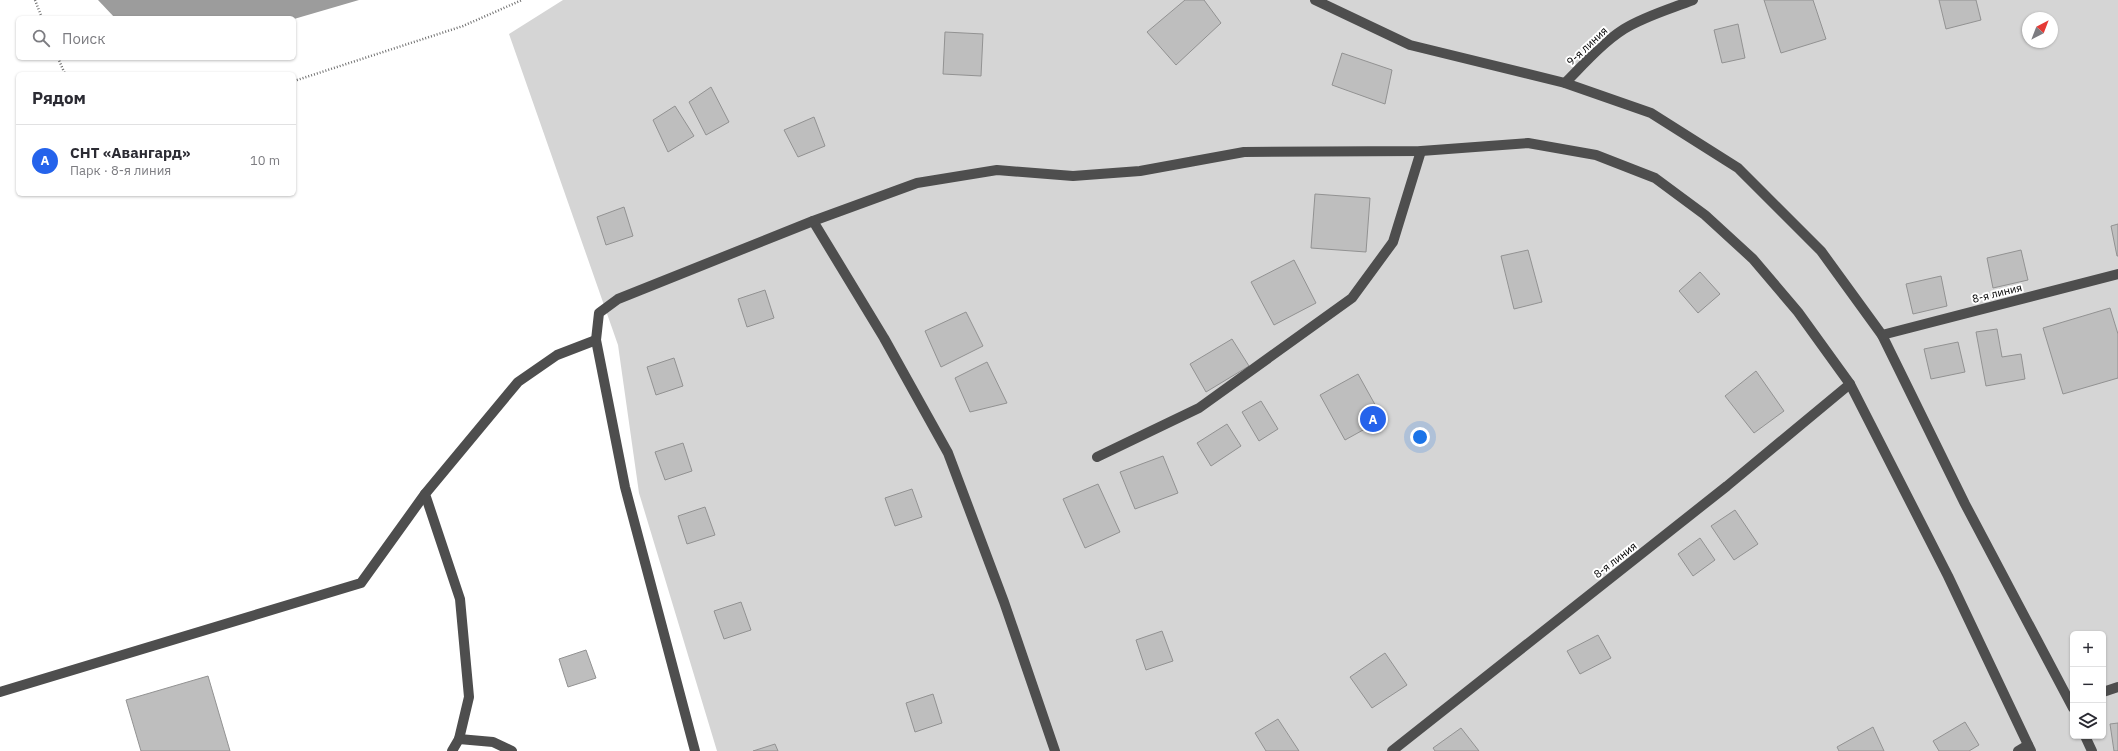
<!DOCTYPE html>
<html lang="ru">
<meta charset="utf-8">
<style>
:root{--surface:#fff;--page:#f2f2f3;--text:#2b2b33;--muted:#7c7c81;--line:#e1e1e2;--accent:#2563eb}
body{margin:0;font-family:"IBM Plex Sans",sans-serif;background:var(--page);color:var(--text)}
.controls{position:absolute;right:12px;bottom:12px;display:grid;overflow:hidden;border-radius:6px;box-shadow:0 1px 3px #0004}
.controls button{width:36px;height:36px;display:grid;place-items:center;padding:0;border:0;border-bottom:1px solid var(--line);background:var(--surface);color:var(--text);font:20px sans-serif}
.compass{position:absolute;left:2022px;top:12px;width:36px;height:36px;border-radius:50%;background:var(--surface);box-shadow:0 1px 3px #0004;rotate:42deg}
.you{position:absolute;left:1420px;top:437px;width:14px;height:14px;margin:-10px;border:3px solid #fff;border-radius:50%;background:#1a73e8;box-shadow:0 0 0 6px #1a73e833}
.badge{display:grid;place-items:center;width:26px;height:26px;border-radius:50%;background:var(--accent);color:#fff;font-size:13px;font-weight:700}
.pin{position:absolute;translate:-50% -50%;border:2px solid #fff;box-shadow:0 1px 4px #0006}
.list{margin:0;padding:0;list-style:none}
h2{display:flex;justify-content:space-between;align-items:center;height:52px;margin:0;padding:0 16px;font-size:17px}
h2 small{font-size:13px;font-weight:400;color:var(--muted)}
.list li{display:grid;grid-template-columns:26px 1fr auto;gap:12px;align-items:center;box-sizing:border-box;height:72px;padding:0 16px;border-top:1px solid var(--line)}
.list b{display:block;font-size:15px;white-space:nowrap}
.list p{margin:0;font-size:13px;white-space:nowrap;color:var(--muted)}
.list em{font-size:13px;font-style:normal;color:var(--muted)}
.icon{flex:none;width:22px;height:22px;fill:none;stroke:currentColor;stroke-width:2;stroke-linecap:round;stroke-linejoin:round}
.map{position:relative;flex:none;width:2118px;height:751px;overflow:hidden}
.search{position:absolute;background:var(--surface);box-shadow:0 1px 3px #0004;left:16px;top:16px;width:280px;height:44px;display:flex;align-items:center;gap:10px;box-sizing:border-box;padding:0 14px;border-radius:6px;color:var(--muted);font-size:15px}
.panel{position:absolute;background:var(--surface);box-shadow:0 1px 3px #0004;left:16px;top:72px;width:280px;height:124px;border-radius:6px}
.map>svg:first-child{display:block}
</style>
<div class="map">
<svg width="2118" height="751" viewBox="0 0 2118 751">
<rect width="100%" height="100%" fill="#fff"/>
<path fill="#d5d5d5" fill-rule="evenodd" d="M563,0H2118V751H717L639,493L618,345L509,34ZM2028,18H2052V42H2028ZM2073,634H2103V736H2073Z"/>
<path fill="#9c9c9c" d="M98,0H359L294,19L115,18Z"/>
<g fill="#bebebe" stroke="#929292">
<path d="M1185,0H1204L1221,23L1176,65L1147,32Z"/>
<path d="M1764,0H1813L1826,39L1781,53Z"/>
<path d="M1939,0H1976L1981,20L1946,29Z"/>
<path d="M1738,24L1745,58L1722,63L1714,30Z"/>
<path d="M945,32L983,34L981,76L943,74Z"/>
<path d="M1342,53L1392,70L1385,104L1332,85Z"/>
<path d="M711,87L729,122L706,135L689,102Z"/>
<path d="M675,106L694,136L668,152L653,120Z"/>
<path d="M814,117L825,146L798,157L784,130Z"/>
<path d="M1315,194L1370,198L1366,252L1311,248Z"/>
<path d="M624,207L633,236L606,245L597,217Z"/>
<path d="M2118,224V256H2117L2111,226Z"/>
<path d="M1528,250L1542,302L1514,309L1501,256Z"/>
<path d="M2021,250L2028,280L1993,288L1987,258Z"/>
<path d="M1294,260L1316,303L1274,325L1251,282Z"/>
<path d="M1700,272L1720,294L1698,313L1679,291Z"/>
<path d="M1941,276L1947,306L1913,314L1906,284Z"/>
<path d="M765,290L774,318L747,327L738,299Z"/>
<path d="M2110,308L2118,334V378L2063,394L2043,328Z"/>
<path d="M966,312L983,346L941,367L925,331Z"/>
<path d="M1997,329L2002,357L2021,354L2025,379L1986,386L1976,332Z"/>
<path d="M1232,339L1249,366L1206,392L1190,364Z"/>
<path d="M1958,342L1965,372L1931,379L1924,349Z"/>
<path d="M674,358L683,386L656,395L647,367Z"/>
<path d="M987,362L1007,403L970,412L955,378Z"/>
<path d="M1756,371L1784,411L1754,433L1725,396Z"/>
<path d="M1358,374L1383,419L1345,440L1320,395Z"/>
<path d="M1261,401L1278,429L1259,441L1242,412Z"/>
<path d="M1227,424L1241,446L1211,466L1197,443Z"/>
<path d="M683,443L692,471L665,480L655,452Z"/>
<path d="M1163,456L1178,493L1135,509L1120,472Z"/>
<path d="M1098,484L1120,532L1085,548L1063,499Z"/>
<path d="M912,489L922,517L895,526L885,498Z"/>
<path d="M705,507L715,535L687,544L678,516Z"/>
<path d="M1735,510L1758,544L1734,560L1711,526Z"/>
<path d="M1700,538L1715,560L1693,576L1678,554Z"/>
<path d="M741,602L751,630L724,639L714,611Z"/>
<path d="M1162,631L1173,661L1146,670L1136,640Z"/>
<path d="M1598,635L1611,658L1580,674L1567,651Z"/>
<path d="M586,650L596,678L568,687L559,659Z"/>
<path d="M1385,653L1407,685L1372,708L1350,677Z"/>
<path d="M208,676L230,751H141L126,700Z"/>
<path d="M933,694L942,723L915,732L906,703Z"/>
<path d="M1278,719L1299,751H1266L1255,733Z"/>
<path d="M1965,722L1979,745L1969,751H1939L1933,741Z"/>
<path d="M2118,723V751H2114L2110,724Z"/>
<path d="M1873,727L1884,751H1839L1837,747Z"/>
<path d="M1461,728L1479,751H1435L1433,748Z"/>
<path d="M775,744L778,751H753Z"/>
</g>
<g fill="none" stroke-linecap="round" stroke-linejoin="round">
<g stroke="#707070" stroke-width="2.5" stroke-dasharray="1 2" stroke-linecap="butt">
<path d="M35,0L42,18"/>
<path d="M58,58L65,74"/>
<path d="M294,81L463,26L522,0"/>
</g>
<g stroke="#4e4e4e" stroke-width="10">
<path d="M1315,0L1410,45L1565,83L1651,113L1738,168L1821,251L1882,335L1965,504L2073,708"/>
<path d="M1565,83C1583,65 1602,43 1624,29C1645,16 1670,9 1693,0"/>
<path d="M813,221L884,338L948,453L1004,602L1055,751"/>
<path d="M1882,335L2118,274"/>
<path d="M1097,457L1199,408L1352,298L1393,242L1421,151"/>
<path d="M0,692L361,583L425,494"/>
<path d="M2103,692L2118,687"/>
<path d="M2085,736L2092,751"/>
<path d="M459,739L493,742L512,751"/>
<path d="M452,751L459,739L469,697L460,599L425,494L518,382L557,355L596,340"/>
<path d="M695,751L625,487L596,340L599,313L618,299L813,221L917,183L997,170L1073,176L1140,171L1244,152L1421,151L1528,143L1596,155L1655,178L1705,215L1753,259L1798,312L1850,384L1948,576L2031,751"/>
<path d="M1392,751L1727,486L1850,384"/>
<path d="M2018,751L2028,745"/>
</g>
</g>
<g text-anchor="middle" stroke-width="4" stroke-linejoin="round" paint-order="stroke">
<g font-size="11" fill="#000" stroke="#fff">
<text transform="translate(1587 46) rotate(-43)" y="4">9-я линия</text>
<text transform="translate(1997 293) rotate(-14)" y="4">8-я линия</text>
<text transform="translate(1615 560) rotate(-38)" y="4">8-я линия</text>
</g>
</g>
</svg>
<div class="controls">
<button>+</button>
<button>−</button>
<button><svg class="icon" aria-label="layers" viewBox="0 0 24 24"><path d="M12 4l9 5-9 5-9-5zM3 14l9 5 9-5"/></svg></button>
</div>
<svg class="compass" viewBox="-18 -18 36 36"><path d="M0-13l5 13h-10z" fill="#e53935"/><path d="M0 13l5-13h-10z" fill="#7c7c81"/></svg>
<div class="you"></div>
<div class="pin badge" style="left:1373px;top:419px">A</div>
<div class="search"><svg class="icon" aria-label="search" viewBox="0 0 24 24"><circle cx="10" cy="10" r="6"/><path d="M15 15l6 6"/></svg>Поиск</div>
<section class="panel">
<h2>Рядом<small></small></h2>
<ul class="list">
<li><span class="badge">A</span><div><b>СНТ «Авангард»</b><p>Парк · 8-я линия</p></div><em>10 m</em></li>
</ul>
</section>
</div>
